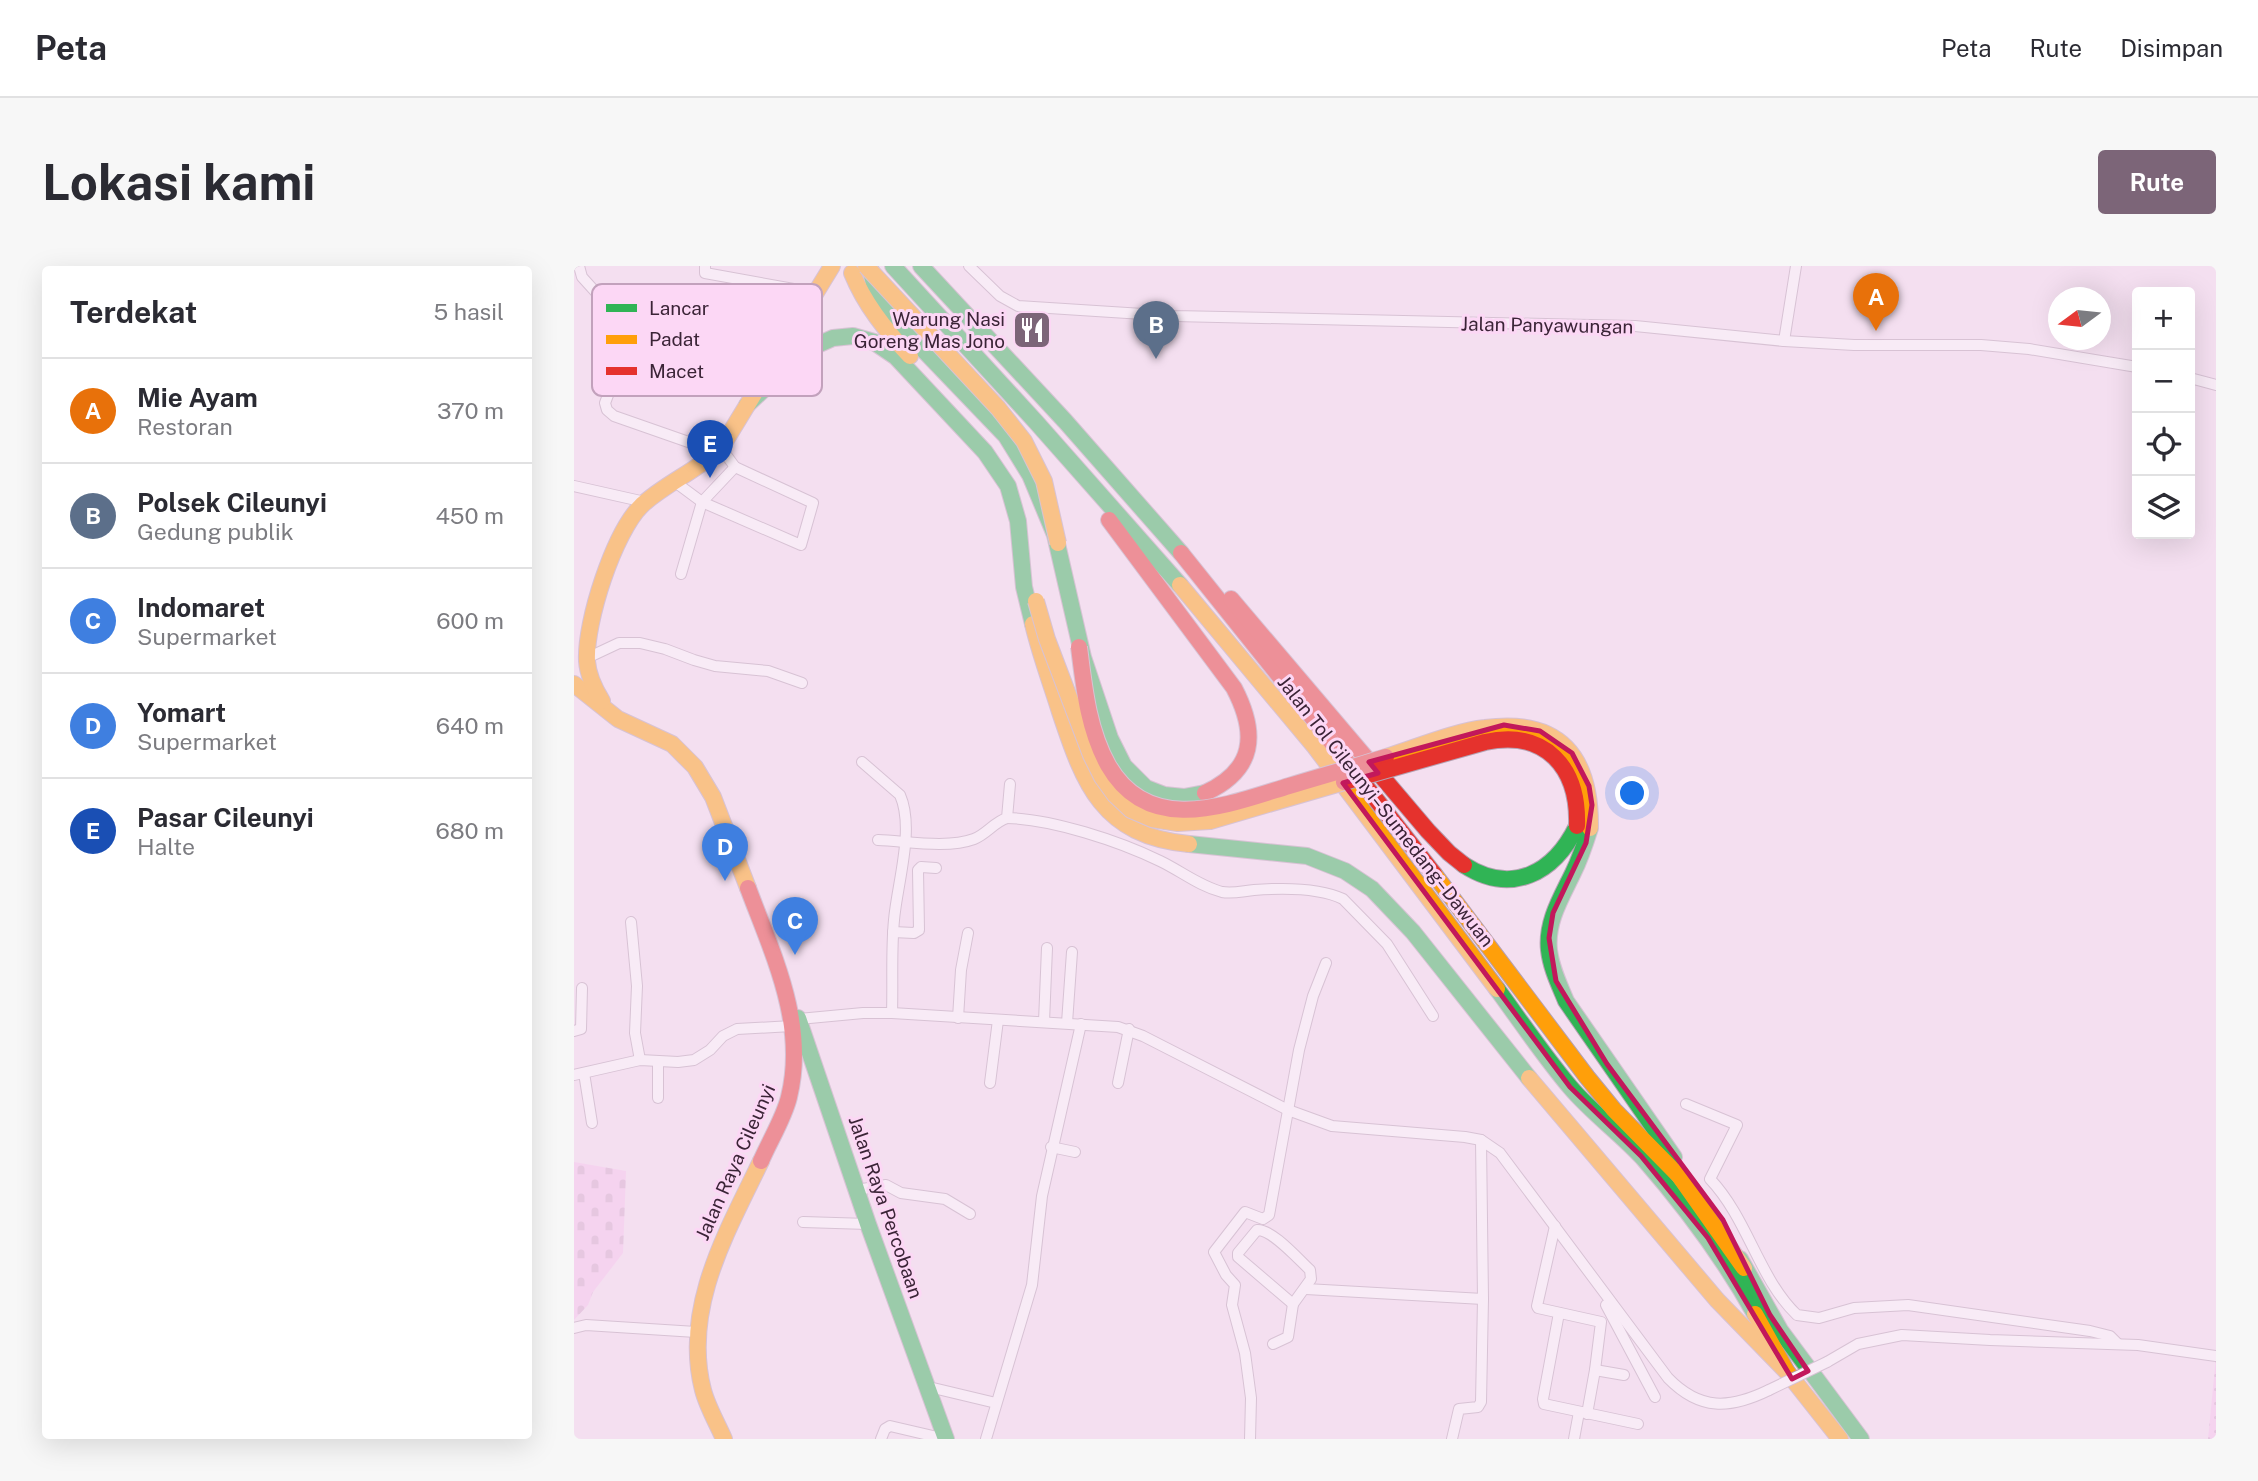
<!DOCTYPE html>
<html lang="id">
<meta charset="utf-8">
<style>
:root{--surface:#fff;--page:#f7f7f7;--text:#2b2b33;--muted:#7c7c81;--line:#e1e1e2;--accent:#7c6578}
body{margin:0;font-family:"Public Sans",sans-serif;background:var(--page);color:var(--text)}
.controls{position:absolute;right:21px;top:21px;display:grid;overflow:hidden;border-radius:7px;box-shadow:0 7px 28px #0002}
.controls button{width:63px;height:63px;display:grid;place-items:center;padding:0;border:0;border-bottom:2px solid var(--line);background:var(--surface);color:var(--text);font:35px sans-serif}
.compass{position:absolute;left:1474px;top:21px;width:63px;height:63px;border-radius:50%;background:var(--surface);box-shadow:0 7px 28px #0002;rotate:255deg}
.you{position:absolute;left:1059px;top:528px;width:24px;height:24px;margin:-18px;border:5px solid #fff;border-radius:50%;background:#1a73e8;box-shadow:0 0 0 10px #1a73e833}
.badge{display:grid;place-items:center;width:46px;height:46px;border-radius:50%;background:var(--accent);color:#fff;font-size:23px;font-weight:700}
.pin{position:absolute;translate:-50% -58px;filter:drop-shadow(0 2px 4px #0008)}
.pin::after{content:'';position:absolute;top:37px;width:24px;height:21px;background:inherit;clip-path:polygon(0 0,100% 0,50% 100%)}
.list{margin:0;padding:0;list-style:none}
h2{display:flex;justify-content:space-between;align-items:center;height:91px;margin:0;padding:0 28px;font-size:30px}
h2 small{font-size:23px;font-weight:400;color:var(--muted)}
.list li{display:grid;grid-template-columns:46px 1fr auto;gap:21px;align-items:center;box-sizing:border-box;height:105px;padding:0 28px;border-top:2px solid var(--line)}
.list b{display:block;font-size:26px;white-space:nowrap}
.list p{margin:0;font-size:23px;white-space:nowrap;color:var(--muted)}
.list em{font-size:23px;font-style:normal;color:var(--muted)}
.icon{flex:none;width:38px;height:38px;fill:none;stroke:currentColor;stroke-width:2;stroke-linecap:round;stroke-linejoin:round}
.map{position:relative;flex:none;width:1642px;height:1173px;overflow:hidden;border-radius:7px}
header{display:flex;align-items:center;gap:42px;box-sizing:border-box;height:98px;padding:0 35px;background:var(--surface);border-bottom:2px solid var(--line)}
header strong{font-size:33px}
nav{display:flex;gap:38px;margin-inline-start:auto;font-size:24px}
.intro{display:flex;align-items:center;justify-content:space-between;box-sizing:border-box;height:168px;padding:0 42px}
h1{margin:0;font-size:49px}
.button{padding:18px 32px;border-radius:7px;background:var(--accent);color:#fff;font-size:24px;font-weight:700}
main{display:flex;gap:42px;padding:0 42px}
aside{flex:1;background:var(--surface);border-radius:7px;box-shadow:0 7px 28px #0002}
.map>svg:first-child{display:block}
</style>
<header>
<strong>Peta</strong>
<nav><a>Peta</a><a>Rute</a><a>Disimpan</a></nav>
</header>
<div class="intro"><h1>Lokasi kami</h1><a class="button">Rute</a></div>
<main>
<aside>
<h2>Terdekat<small>5 hasil</small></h2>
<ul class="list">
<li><span class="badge" style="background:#e8710a">A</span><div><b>Mie Ayam</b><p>Restoran</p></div><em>370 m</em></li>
<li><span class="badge" style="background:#5c6f8a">B</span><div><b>Polsek Cileunyi</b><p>Gedung publik</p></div><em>450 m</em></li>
<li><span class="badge" style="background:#3f7fe0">C</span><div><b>Indomaret</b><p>Supermarket</p></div><em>600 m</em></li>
<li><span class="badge" style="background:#3f7fe0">D</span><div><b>Yomart</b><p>Supermarket</p></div><em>640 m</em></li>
<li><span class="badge" style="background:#1a4fb4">E</span><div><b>Pasar Cileunyi</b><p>Halte</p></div><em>680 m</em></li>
</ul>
</aside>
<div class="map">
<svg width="1642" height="1173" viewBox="0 0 1642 1173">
<defs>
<pattern id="grass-dots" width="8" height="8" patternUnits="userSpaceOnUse" patternTransform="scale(1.75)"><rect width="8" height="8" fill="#f6c6ee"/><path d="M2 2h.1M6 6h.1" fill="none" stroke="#d4aacd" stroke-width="1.8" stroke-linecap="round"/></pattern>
<pattern id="cemetery-stones" width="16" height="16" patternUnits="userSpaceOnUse" patternTransform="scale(1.75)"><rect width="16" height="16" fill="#f6c6ee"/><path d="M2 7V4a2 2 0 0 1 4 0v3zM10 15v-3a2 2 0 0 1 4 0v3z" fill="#d4aacd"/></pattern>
</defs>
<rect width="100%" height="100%" fill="#f4dff0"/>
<path fill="url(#grass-dots)" d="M1642,1091V1173H1634Z"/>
<path fill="url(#cemetery-stones)" d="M0,896L52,905L49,987L19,1026L14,1039L0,1054Z"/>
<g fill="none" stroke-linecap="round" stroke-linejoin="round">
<defs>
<g id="street">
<path d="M5,0L8,11L36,42L45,64L47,95L31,137L33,144L40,150L143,186"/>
<path d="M131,0V7L242,27"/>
<path d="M395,0L426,30L444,40L600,50L1061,60L1210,75L1280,79H1407L1455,83L1563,101"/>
<path d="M1210,75L1222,0"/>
<path d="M1616,112L1642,119"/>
<path d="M101,216L128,236L227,279L239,237L161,201L147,182"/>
<path d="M0,220L71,236"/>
<path d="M107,308L128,236L161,201"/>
<path d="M13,392L45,377H66L91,383L120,394L141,400L194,405L228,417"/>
<path d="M288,496L326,529C341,563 323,618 320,654C317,685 319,716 318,747"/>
<path d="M433,552C478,553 545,575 586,595C607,605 625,620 648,626C659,628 669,625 680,624C707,622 744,621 769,633L813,678L859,750"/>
<path d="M304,574C332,575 373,583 400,573C413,568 420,556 433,552L436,518"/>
<path d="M57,656L63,720L61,767L66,794"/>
<path d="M319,666L340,667L345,664L344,604L347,601L362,602"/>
<path d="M384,752L387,704L394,667"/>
<path d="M225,753L289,747H318L544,761L569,770L714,844L758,860L891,871L907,874L926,887L1094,1112C1126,1145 1156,1143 1195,1124"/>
<path d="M470,756L473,682"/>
<path d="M493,757L498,686"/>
<path d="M0,765L7,763L8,722"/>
<path d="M10,807L18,857"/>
<path d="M0,809L66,794L104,796L120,794L136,784L149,770L163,763L218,760"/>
<path d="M416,817L424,754"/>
<path d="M544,817L555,763"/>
<path d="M84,832V796"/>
<path d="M1112,838L1163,859L1136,913C1174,953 1185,1013 1223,1049L1245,1052L1280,1042L1334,1039L1516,1065L1536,1070L1544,1078"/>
<path d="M477,881L501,886"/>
<path d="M283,924L312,919L327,927L371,933L396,948"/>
<path d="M229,956L294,958"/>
<path d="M981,960L963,1040L964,1042L1027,1056L1021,1104L1013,1148"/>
<path d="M683,964C698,963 724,993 736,1004L737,1013L719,1038L664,991V987Z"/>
<path d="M732,1023L909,1033"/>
<path d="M1032,1039L1081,1131"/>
<path d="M985,1047L969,1133L970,1138L1064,1158"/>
<path d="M0,1062L12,1059L122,1066"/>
<path d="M699,1078L714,1071L719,1038"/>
<path d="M1253,1096L1284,1078L1328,1069L1416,1074L1564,1079L1642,1090"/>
<path d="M1021,1104L1050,1109"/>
<path d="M355,1121L422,1137"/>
<path d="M307,1173L311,1163L316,1160L372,1173"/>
<path d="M412,1173L458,1019L468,930L507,758"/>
<path d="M676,1173L677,1132L671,1087L658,1039L661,1019L652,1009L640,986L671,946L689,953L695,949L725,784L739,730L752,697"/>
<path d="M878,1173L885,1143L904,1141L907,1136L909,1033L907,874"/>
<path d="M1000,1173L1005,1146"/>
</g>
<g id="fast">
<path d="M319,0L462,156L606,319"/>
<path d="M347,0L491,155L607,287"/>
<path d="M296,1L301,22L309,38L338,72L432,170L456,209L481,269L509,391L536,472L550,500L572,522L590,529L610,531L631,527"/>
<path d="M173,139L223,92L241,80L259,72L279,70L300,76L322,91L411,186L434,220L444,255L450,321L459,358"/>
<path d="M1016,562C1011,578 1006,593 999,607C987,632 972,656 975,684C977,702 985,718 992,735L1100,891"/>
<path d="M615,578L733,590L771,605L798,623L839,666L955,812"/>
<path d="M890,599C938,630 980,607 1003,560"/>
<path d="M923,723C947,756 970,790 996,821C1018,847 1046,867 1069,892C1111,940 1149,991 1181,1048"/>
<path d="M224,752L294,958L372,1173"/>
<path d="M1166,993L1206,1064L1287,1173"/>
</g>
<g id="slow">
<path d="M278,7C291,39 312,65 336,90"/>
<path d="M606,319L741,481L923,723"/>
<path d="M459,358C466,388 477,417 486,446C510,518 528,570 615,578"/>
<path d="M0,418L44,453L98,478L121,501L139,531L174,622"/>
<path d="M28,435C20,422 14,410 13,395C11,356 40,266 68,239C92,217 123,205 147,182L258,0"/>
<path d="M860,608L1013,811L1040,844L1105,910L1170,1002"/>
<path d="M955,812L1143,1034L1213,1106"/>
<path d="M1181,1048L1213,1106L1266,1173"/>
<path d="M150,1173C143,1157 133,1140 129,1124C108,1042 153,966 187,895"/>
</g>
<g id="jam">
<path d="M535,254L660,422C684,468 681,504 631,527"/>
<path d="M607,287L727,437L860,608"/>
<path d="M657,333L854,565L875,587L890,599"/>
<path d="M174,622C199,689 233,758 215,831C210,852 196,874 187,895"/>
</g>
</defs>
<use href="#street" stroke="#b5a1b2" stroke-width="12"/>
<use href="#fast" stroke="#b5a1b2" stroke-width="18"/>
<use href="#slow" stroke="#b5a1b2" stroke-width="18"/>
<use href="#jam" stroke="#b5a1b2" stroke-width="18"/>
<use href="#street" stroke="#fdfafd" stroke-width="10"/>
<use href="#fast" stroke="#30b455" stroke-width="16"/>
<use href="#slow" stroke="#ff9f0a" stroke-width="16"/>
<use href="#jam" stroke="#e5322d" stroke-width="16"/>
<defs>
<path id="street-bridge" d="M1195,1124L1253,1096"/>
<g id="slow-bridge">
<path d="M292,0L424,142L450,175L470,215L484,277"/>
<path d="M462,335L473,373L517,489L528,511L541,529L557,544L578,553L604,557L636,555L770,516"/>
<path d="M812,491C841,482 882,465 911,462C986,452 1017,491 1016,562"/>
</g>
<g id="jam-bridge">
<path d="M505,381C510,421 514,463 534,499C575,571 653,539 715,520C748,510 780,501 812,491"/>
<path d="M770,516L911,476C972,463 1005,502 1003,560"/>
</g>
</defs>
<use href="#street-bridge" stroke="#b5a1b2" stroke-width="12" stroke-linecap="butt"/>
<use href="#slow-bridge" stroke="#b5a1b2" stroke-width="18" stroke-linecap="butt"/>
<use href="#jam-bridge" stroke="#b5a1b2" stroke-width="18" stroke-linecap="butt"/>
<use href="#street-bridge" stroke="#fdfafd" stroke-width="10"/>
<use href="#slow-bridge" stroke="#ff9f0a" stroke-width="16"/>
<use href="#jam-bridge" stroke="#e5322d" stroke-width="16"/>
</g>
<path d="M0 0H1642V1173H0ZM930,459L966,465L998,487L1015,520L1018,539L1012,577L979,647L975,672L982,715L1033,798L1149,954L1196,1049L1234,1105L1218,1113L1134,972L1067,890L996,821L769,517L804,507L795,496Z" fill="#f4dff0" fill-opacity=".55" fill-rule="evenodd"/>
<path fill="none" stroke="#c2185b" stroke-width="5" stroke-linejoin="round" d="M930,459L966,465L998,487L1015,520L1018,539L1012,577L979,647L975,672L982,715L1033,798L1149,954L1196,1049L1234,1105L1218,1113L1134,972L1067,890L996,821L769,517L804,507L795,496Z"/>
<defs>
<symbol id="restaurant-square" viewBox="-11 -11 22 22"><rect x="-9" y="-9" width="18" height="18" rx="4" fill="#7c6578" stroke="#fcd7f5"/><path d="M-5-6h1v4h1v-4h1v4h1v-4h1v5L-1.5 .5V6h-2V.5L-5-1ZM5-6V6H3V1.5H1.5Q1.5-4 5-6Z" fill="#fff"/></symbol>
</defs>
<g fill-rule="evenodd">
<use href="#restaurant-square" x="436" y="42" width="44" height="44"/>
</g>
<g text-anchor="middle" stroke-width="6" stroke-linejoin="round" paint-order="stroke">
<g font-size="19" fill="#3b2437" stroke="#fcd7f5" text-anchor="end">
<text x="431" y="60">Warung Nasi<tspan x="431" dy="22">Goreng Mas Jono</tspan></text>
</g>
<g font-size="19" fill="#3b2437" stroke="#fcd7f5">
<text transform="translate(973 59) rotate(1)" y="7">Jalan Panyawungan</text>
<text transform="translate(812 545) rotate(52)" y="7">Jalan Tol Cileunyi–Sumedang–Dawuan</text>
<text transform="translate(161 896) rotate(-66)" y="7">Jalan Raya Cileunyi</text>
<text transform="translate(312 941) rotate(71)" y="7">Jalan Raya Percobaan</text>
</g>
</g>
<rect x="18" y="18" width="230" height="112" rx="10" fill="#fcd7f5" stroke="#c2a1bc" stroke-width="2"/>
<rect x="32" y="38" width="31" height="8" fill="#30b455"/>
<rect x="32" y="69" width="31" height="9" fill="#ff9f0a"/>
<rect x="32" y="101" width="31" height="8" fill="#e5322d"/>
<g font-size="19" fill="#3b2437">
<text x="75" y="49">Lancar</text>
<text x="75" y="80">Padat</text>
<text x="75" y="112">Macet</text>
</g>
</svg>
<div class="controls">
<button>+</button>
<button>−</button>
<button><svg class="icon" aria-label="locate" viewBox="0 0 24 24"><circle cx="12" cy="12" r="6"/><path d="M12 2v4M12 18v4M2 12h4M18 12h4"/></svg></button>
<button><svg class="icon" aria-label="layers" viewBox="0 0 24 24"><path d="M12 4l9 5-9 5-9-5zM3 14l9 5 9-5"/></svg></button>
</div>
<svg class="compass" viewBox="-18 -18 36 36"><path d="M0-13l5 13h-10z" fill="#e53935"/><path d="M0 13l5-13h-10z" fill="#7c7c81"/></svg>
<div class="you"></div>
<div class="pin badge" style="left:1302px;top:65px;background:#e8710a">A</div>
<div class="pin badge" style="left:582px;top:93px;background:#5c6f8a">B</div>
<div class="pin badge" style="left:221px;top:689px;background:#3f7fe0">C</div>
<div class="pin badge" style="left:151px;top:615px;background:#3f7fe0">D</div>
<div class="pin badge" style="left:136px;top:212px;background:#1a4fb4">E</div>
</div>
</main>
